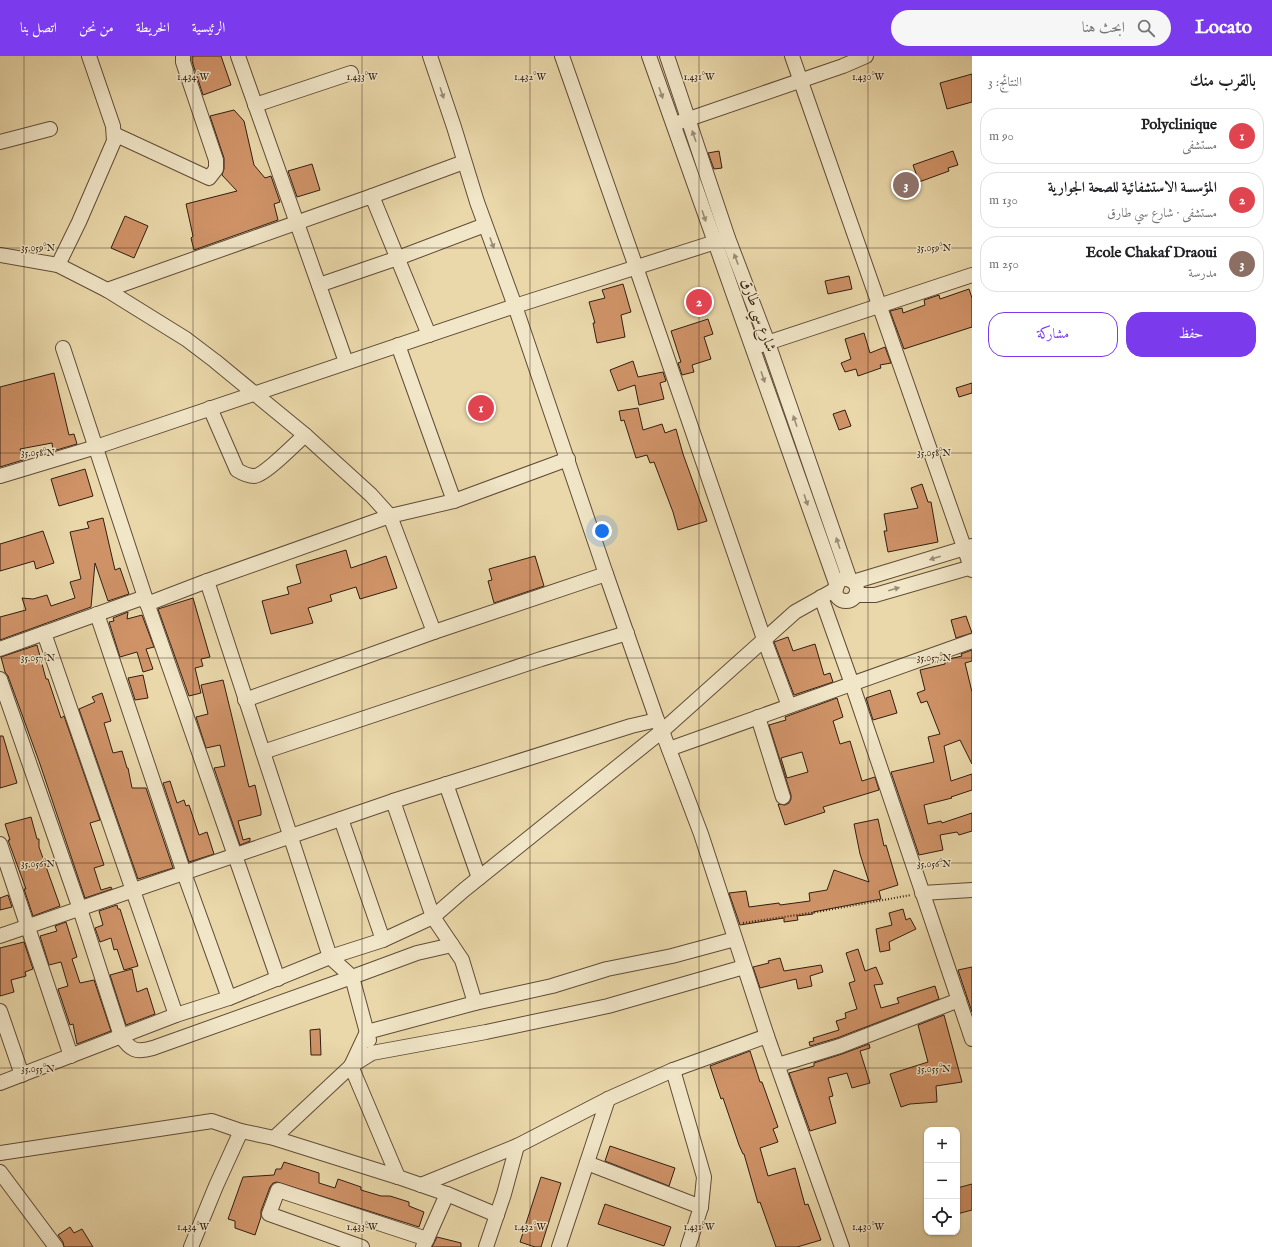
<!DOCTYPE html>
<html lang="ar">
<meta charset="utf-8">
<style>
:root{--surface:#fff;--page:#f6f6f6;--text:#202124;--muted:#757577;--line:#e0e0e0;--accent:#7c3aed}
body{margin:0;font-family:"IM FELL English",Amiri,serif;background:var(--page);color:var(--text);direction:rtl}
.controls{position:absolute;right:12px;bottom:12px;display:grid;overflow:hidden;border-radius:8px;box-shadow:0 1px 3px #0004}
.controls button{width:36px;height:36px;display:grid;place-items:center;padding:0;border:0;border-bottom:1px solid var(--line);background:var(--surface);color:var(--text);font:20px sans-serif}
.you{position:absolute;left:602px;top:475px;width:14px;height:14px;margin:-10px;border:3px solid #fff;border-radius:50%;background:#1a73e8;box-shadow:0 0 0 6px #1a73e833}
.badge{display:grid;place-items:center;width:26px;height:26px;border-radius:50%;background:var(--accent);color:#fff;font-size:13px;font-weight:700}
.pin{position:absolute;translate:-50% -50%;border:2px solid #fff;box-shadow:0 1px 4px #0006}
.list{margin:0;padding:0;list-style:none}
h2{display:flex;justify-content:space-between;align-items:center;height:52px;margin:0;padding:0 16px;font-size:17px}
h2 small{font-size:13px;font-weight:400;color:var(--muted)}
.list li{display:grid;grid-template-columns:26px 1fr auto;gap:12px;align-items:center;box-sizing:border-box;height:56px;margin:0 8px 8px;padding:0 8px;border:1px solid var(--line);border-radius:16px}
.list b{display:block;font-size:15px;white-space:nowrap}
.list p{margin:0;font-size:13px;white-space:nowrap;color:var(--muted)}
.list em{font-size:13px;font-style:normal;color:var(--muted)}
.actions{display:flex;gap:8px;padding:12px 16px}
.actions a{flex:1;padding:9px 0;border:1px solid var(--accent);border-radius:16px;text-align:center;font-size:14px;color:var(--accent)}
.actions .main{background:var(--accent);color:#fff}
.icon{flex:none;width:22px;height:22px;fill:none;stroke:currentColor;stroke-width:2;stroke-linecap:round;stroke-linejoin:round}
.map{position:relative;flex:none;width:972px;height:1191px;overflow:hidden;direction:ltr}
header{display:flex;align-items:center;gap:24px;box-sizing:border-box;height:56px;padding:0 20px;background:var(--accent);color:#fff}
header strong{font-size:19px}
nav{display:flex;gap:22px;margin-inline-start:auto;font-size:14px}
.search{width:280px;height:36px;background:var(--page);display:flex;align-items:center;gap:10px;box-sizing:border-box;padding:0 14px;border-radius:22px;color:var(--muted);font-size:15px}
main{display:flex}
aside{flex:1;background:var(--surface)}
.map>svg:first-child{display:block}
</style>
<header>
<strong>Locato</strong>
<div class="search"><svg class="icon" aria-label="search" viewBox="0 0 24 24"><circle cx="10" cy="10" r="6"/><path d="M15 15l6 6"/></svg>ابحث هنا</div>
<nav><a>الرئيسية</a><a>الخريطة</a><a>من نحن</a><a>اتصل بنا</a></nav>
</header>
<main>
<aside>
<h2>بالقرب منك<small>النتائج: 3</small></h2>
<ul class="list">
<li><span class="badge" style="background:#e0444e">1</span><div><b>Polyclinique</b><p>مستشفى</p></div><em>90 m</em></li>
<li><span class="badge" style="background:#e0444e">2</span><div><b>المؤسسة الاستشفائية للصحة الجوارية</b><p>مستشفى · شارع سي طارق</p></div><em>130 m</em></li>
<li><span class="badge" style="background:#8d6e63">3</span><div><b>Ecole Chakaf Draoui</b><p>مدرسة</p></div><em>250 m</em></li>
</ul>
<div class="actions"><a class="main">حفظ</a><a>مشاركة</a></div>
</aside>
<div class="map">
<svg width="972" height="1191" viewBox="0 0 972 1191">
<rect width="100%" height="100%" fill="#ead8aa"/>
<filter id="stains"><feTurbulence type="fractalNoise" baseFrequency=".005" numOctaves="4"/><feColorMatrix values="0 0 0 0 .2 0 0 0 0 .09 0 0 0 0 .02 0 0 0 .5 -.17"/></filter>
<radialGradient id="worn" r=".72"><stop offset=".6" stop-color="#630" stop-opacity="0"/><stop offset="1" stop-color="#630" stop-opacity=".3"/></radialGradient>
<g fill="#d09368" stroke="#321e12" fill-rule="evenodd">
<path d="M192,0H221L231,29L203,39L192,5Z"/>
<path d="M972,18V46L947,53L940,27Z"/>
<path d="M234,54L244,65L254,109L265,122L271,120L280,146L274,148L278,164L194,194L191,182L193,180L186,148L237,135L222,119L224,113V102L210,60Z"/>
<path d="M719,95L722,112L714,113L708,97Z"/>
<path d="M953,95L958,109L948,112L949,115L919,126L913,109Z"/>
<path d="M312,108L320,134L297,141L288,115Z"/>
<path d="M125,160L148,170L134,202L111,192Z"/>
<path d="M849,220L852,233L828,238L825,225Z"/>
<path d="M623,228L631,256L621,259L625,281L597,287L593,267H595L589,246L605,242L602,234Z"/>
<path d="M969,233L972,242V271L904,293L890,255L902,252L903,257L925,249L924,244L939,239L940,243Z"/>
<path d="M708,263L713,278L704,281L711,303L692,309L694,316L682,319L678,307L681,306L671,275Z"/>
<path d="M864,277L870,297L885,291L891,307L880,309L881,312L858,320L856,313L845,316L841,307L851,303L845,283Z"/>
<path d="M633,305L638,321L663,316L666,325L660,327L664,343L639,349L635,329L618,335L610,314Z"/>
<path d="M54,317L69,379L74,378L77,388L53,395L52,387L20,393L23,404L0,411V331Z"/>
<path d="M972,327V337L959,341L956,332Z"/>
<path d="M638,352L643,374L662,368L665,377L676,373L683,398L707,465L678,474L673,456L654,406L650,407L647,399L636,402L624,364L621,365L619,355Z"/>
<path d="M845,354L851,370L839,374L833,358Z"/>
<path d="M85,413L93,440L59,450L51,423Z"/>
<path d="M922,428L928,446H931L938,486L888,496L884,475H887L884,458L918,452L911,432Z"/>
<path d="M103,462L115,514L120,512L129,538L108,545L95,507L91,551L0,584V561L26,554L22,542L33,543L47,539L51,550L75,542L70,526L81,523L70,476L89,472L87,466Z"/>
<path d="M43,475L54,507L36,513L34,505L0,515V488Z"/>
<path d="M346,494L351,512L386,500L397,532L360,543L356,531L330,539L332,545L308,552L313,567L271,578L262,545L289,538L287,531L301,527L296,509Z"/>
<path d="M535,500L544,530L494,547L488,525L492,524L489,513Z"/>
<path d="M193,542L210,601L201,603L203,610L195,612L201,637L189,640L158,553Z"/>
<path d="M128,556L127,563L142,559L154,591L146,593L153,613L143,616L137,596L120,601L109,566L114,565L113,562Z"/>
<path d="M966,560L972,577L956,582L951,564Z"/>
<path d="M788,581L793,595L815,588L824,619L830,617L833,626L794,639L774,586Z"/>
<path d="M37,589L46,623H48L61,662L64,660L100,764L90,767L104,809L94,812L101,834L111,831L112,833L85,842L40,708L8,620L5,616L1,601Z"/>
<path d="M972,594V605L965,607L972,636V708L960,684L944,690L951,725L972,718V734L951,741L952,742L924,749L928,768L941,765L942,767L972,757V775L959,779L957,776L940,779L943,794L919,799L891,716L934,706L928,681L940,678L927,645L921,647L917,637L925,634L920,614L945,608V604L962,600L961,598Z"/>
<path d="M143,619L148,642L135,644L128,622Z"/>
<path d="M223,624L249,731L255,729L261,755V759L238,765L243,784L250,782V785L240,789L214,712L225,710L220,689L206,692L196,661L208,658L201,629Z"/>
<path d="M890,634L897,657L873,664L866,642Z"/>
<path d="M102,637L111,665L104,667L113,697L122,695L127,712H128L132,732H146L173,812L138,823L79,653L95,646L92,641Z"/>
<path d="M837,642L843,661L833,665L840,688L850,685L862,725L875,721L879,734L823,751L825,756L785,769L778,748L785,749L789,747L791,743V739L769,669L786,664L785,661ZM802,696L808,716L787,722L781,702Z"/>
<path d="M0,680H3L17,727L0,732Z"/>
<path d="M170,725L177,747L184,744L186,750L189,749L199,779L207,776L214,798L189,806L163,727Z"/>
<path d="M31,761L37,783H39V791L60,850L33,860L24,833H26L8,784H10L5,768Z"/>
<path d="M878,763L884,790L886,789L898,829L879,835L881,843L813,856V858L797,860L798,864L784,866V862L740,869L729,837L746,835L749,851L779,847L780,849L810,845L809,837L827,834L834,814L869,826L860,798L854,768Z"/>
<path d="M8,839L12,851L0,854V842Z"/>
<path d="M117,849L118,853H120L138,910L124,914L117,893L114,894L111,882L100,886L95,872L103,869L99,855Z"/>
<path d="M903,853L906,864L910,862L916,873L889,886L890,894L880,896L876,873L892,869L889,857Z"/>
<path d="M66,866L77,901L72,903L80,927L94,924L111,975L77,988L73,968L70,969L58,933L68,930L61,906L49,909L40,880L57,875L55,870Z"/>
<path d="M24,886L33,913L25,916L26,920L11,924L14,936L0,940V892Z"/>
<path d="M858,893L865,915L876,911L883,928L874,929L881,952L899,947L897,942L935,930L939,943L837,982L810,990L809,986L814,985L813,982L839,974L836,965L846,962L845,957L857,953L849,927L855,925L846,897Z"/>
<path d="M780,902L784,915L821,909L823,916L810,920L812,930L798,933L796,923L760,932L753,911L769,907L768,905Z"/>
<path d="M972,911V956L958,914Z"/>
<path d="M132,913L137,936L147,932L155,958L126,969L110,919Z"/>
<path d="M944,959L962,1026L936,1030L937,1046L910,1048L901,1051L890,1018L928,1006L918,969Z"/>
<path d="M320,973L321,999H311L310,974Z"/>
<path d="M869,988L870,992L860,995L870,1027L852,1032L847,1017L828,1022L833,1040L829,1041L836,1067L810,1075L789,1017L814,1010V1007L842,998Z"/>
<path d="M750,995L760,1026H762L778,1071L773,1073L778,1086L760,1092L768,1120L795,1112L805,1149L808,1148L821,1184L797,1191H776L760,1146L758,1147L744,1098H743L739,1089L723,1042L721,1043L710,1010Z"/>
<path d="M610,1090L675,1112L669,1130L605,1105Z"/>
<path d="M284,1106L319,1117V1127L335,1132L338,1123L361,1131V1134L381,1140H390L409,1146V1150L424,1156L419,1171L277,1126L273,1127L270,1131L261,1155V1161L255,1179L235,1172V1165L228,1163L243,1121L274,1119L276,1113H281Z"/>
<path d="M541,1121L561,1127L541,1191H535L520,1186Z"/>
<path d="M972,1128V1154L957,1158V1132Z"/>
<path d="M605,1148L671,1171L664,1190L598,1168Z"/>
<path d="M70,1171L74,1177L82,1173L93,1191H64L63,1186L58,1179Z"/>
<path d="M437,1181L461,1187V1191H432Z"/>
</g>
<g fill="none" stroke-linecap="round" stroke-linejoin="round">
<defs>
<g id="minor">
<path d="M238,0L346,306"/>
<path d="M430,0L454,71L477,146L515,250L606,518"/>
<path d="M562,0L636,211L764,583L789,650"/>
<path d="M649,0L837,530"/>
<path d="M667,0L728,182L768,287L850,524"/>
<path d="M792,0L972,514"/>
<path d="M255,49L351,17"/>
<path d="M680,66L843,10L866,0"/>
<path d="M114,78L209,122L216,113V104L183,6V0"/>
<path d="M0,86L50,73"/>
<path d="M372,140L464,106"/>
<path d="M0,199L58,209L107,234L186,283L215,305L305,379L371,439L390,460L434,576"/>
<path d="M58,209L79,166L114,85L113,70L89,0"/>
<path d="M319,229L398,202L485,169"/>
<path d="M107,234L372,140L429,279"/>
<path d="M398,289L454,445"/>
<path d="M761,289L972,219"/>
<path d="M63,292L145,541L278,923"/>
<path d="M210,352L237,414C242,417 248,420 254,420C264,420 296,387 305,379"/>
<path d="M0,420L96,391L515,250L728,182"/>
<circle cx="846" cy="534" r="11"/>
<path d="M853,526L972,490"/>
<path d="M856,539H875L972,511"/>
<path d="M821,541L852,628L972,983"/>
<path d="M147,548L207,525L390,460L454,445L568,403"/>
<path d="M97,558L184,817L229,942"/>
<path d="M44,577L176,959"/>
<path d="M0,593L145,541"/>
<path d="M0,623L80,853L121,980C130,994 136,997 153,992L352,921L330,901L207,525"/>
<path d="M245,644L434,576L606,518L657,664L662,675L795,556L836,533"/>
<path d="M758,661L783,741"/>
<path d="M669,693L972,585"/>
<path d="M263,696L541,603L627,577"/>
<path d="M446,728L479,822"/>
<path d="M393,745L433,861L462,904L475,947"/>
<path d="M341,763L383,884"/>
<path d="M0,788L71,1000"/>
<path d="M922,837L972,834"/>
<path d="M0,880L393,745L631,670L657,664"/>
<path d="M0,955L22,1019"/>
<path d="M369,984L352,921L417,897L452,889"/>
<path d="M778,1009L840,990L959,944"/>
<path d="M351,1010L367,976L475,947L552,930L607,913L672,900L735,883"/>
<path d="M351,1010L372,997L486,976L608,950L744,911"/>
<path d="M673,1014L704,1121L701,1151L688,1191"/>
<path d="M0,1027L176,959L229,942L330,901L383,884L433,861L464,834L662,675L701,778L767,980"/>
<path d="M274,1082L351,1010L398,1121"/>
<path d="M0,1097L212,1065L241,1075L274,1082L398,1121L447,1138L497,1159"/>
<path d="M587,1107L701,1151"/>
<path d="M0,1116L56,1191"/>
<path d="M421,1129L517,1090"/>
<path d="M427,1183L447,1138"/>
<path d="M191,1191L216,1130L241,1075"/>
<path d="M362,1191L269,1158L278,1134L427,1183L423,1191"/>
<path d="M486,1191L504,1138L517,1090L608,1043L673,1014L767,980L842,1191"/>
<path d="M559,1191L608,1043"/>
</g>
</defs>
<use href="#minor" stroke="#604c38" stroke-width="16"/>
<path stroke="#321e12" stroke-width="2" stroke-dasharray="1 2" stroke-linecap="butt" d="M743,867L817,856L911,839"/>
<use href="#minor" stroke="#f1e6c8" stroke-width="14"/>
</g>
<defs><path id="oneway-solid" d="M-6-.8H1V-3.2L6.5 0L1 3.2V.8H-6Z"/></defs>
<g fill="#9b8c76">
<use href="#oneway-solid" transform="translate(442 37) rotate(72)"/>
<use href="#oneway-solid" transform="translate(661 37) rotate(71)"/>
<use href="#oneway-solid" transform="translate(694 80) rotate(-109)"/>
<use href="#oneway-solid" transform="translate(704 160) rotate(71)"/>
<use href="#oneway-solid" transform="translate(492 187) rotate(70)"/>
<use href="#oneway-solid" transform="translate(736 203) rotate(-111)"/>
<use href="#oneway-solid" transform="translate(763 321) rotate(71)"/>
<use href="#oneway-solid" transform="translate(795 365) rotate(-109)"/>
<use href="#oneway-solid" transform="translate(806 444) rotate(71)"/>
<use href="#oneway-solid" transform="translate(838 487) rotate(-109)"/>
<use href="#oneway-solid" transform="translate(935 502) rotate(163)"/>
<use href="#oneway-solid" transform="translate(894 533) rotate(-16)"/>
</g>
<path fill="none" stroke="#321e12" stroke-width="1" stroke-opacity="0.45" d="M24,0V1191M193,0V1191M362,0V1191M530,0V1191M699,0V1191M868,0V1191M0,192H972M0,397H972M0,602H972M0,807H972M0,1012H972"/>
<g text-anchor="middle" stroke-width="3" stroke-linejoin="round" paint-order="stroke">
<g font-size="15" fill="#321e12" stroke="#f1e6c8">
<text transform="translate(759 259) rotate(70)" y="5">شارع سي طارق</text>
</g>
</g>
<g font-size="10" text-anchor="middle" fill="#321e12" stroke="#f1e6c8" stroke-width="3" stroke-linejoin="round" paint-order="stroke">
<text x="193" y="24">1.434°W</text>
<text x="362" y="24">1.433°W</text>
<text x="530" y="24">1.432°W</text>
<text x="699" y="24">1.431°W</text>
<text x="868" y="24">1.430°W</text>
<text x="38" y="195">35.059°N</text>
<text x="934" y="195">35.059°N</text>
<text x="38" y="400">35.058°N</text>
<text x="934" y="400">35.058°N</text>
<text x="38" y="605">35.057°N</text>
<text x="934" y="605">35.057°N</text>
<text x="38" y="811">35.056°N</text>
<text x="934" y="811">35.056°N</text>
<text x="38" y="1016">35.055°N</text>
<text x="934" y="1016">35.055°N</text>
<text x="193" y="1174">1.434°W</text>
<text x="362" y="1174">1.433°W</text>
<text x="530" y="1174">1.432°W</text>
<text x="699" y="1174">1.431°W</text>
<text x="868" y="1174">1.430°W</text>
</g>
<rect width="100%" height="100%" filter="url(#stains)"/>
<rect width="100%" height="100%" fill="url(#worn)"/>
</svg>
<div class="controls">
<button>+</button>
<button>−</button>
<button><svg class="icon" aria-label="locate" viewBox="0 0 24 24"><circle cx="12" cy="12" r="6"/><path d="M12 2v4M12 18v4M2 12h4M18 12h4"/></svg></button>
</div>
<div class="you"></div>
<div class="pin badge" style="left:481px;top:352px;background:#e0444e">1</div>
<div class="pin badge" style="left:699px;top:246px;background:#e0444e">2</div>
<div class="pin badge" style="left:906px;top:129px;background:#8d6e63">3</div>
</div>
</main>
